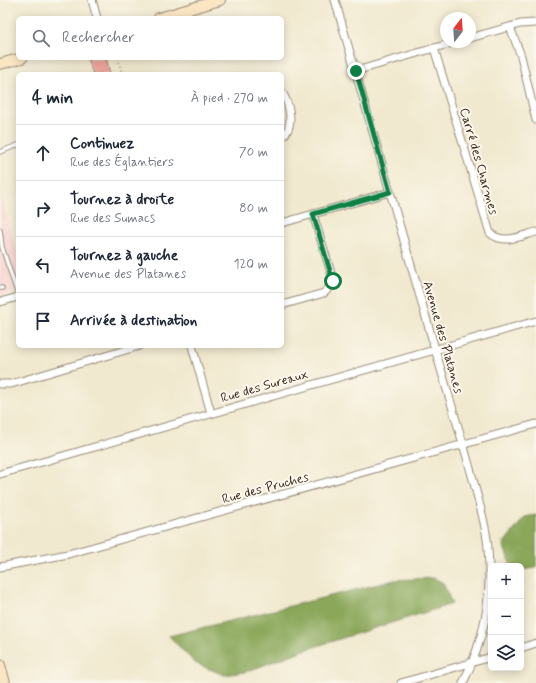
<!DOCTYPE html>
<html lang="fr">
<meta charset="utf-8">
<style>
:root{--surface:#fff;--page:#f6f6f7;--text:#1f2937;--muted:#747a83;--line:#e0e1e3}
body{margin:0;font-family:Mynerve,sans-serif;background:var(--page);color:var(--text)}
.controls{position:absolute;right:12px;bottom:12px;display:grid;overflow:hidden;border-radius:6px;box-shadow:0 2px 10px #0003}
.controls button{width:36px;height:36px;display:grid;place-items:center;padding:0;border:0;border-bottom:1px solid var(--line);background:var(--surface);color:var(--text);font:20px sans-serif}
.compass{position:absolute;left:440px;top:12px;width:36px;height:36px;border-radius:50%;background:var(--surface);box-shadow:0 2px 10px #0003;rotate:17deg}
.stop{position:absolute;width:12px;height:12px;margin:-9px;border:3px solid #0b8043;border-radius:50%;background:#fff}
.stop.end{background:#0b8043;border-color:#fff;box-shadow:0 1px 4px #0008}
.list{margin:0;padding:0;list-style:none}
h2{display:flex;justify-content:space-between;align-items:center;height:52px;margin:0;padding:0 16px;font-size:17px}
h2 small{font-size:13px;font-weight:400;color:var(--muted)}
.list li{display:grid;grid-template-columns:26px 1fr auto;gap:12px;align-items:center;box-sizing:border-box;height:56px;padding:0 16px;border-top:1px solid var(--line)}
.list b{display:block;font-size:15px;white-space:nowrap}
.list p{margin:0;font-size:13px;white-space:nowrap;color:var(--muted)}
.list em{font-size:13px;font-style:normal;color:var(--muted)}
.icon{flex:none;width:22px;height:22px;fill:none;stroke:currentColor;stroke-width:2;stroke-linecap:round;stroke-linejoin:round}
.map{position:relative;flex:none;width:536px;height:683px;overflow:hidden}
.search{position:absolute;background:var(--surface);box-shadow:0 2px 10px #0003;left:16px;top:16px;width:268px;height:44px;display:flex;align-items:center;gap:10px;box-sizing:border-box;padding:0 14px;border-radius:6px;color:var(--muted);font-size:15px}
.panel{position:absolute;background:var(--surface);box-shadow:0 2px 10px #0003;left:16px;top:72px;width:268px;height:276px;border-radius:6px}
.map>svg:first-child{display:block}
</style>
<div class="map">
<svg width="536" height="683" viewBox="0 0 536 683">
<rect width="100%" height="100%" fill="#fbf7ec"/>
<filter id="ink" filterUnits="userSpaceOnUse"><feTurbulence type="fractalNoise" baseFrequency=".025" numOctaves="2"/><feDisplacementMap in="SourceGraphic" scale="8" xChannelSelector="R" yChannelSelector="G"/><feConvolveMatrix kernelMatrix="1 2 1 2 8 2 1 2 1" color-interpolation-filters="sRGB"/></filter>
<filter id="wash" filterUnits="userSpaceOnUse"><feTurbulence type="fractalNoise" baseFrequency=".012" numOctaves="4" result="noise"/><feDisplacementMap in="SourceGraphic" scale="16" xChannelSelector="R" yChannelSelector="G"/><feGaussianBlur stdDeviation="0.9" result="paint"/><feColorMatrix in="noise" values="0 0 0 0 0 0 0 0 0 0 0 0 0 0 0 0 0 1.4 0 .05"/><feComposite in="paint" operator="in"/></filter>
<g filter="url(#wash)">
<rect width="100%" height="100%" fill="#f1e9cf"/>
<path fill="#f7d0ce" d="M0,194L18,257V291L0,296Z"/>
<g fill="#8aa75a" stroke="#62683c">
<path d="M536,515V568L521,570V566H511L503,544L525,517Z"/>
<path d="M434,578L443,583L452,604L304,650L245,672L224,675L195,663L169,636L395,580Z"/>
</g>
<g id="blocks">
<path fill="#efa199" d="M88,58H106L110,74H93Z"/>
</g>
</g>
<g filter="url(#ink)">
<use href="#blocks" fill-opacity="0" stroke="#968a76" stroke-width="1"/>
<g fill="none" stroke-linecap="round" stroke-linejoin="round">
<defs>
<g id="lane">
<path d="M0,152L18,145"/>
<path d="M0,230L2,247L18,295"/>
<path d="M0,288H2"/>
</g>
<g id="street">
<path d="M92,0L97,18"/>
<path d="M335,0C369,116 401,233 435,349C448,394 462,438 474,483C479,504 487,527 488,549C492,599 485,638 463,683"/>
<path d="M510,27L521,56L536,120"/>
<path d="M470,38L520,24L536,23"/>
<path d="M434,48L490,233C503,245 521,236 536,232"/>
<path d="M356,71L455,42"/>
<path d="M282,92C290,105 295,127 282,137"/>
<path d="M282,223L390,192"/>
<path d="M0,302L18,297"/>
<path d="M282,305L324,293L332,285V276L313,214"/>
<path d="M192,346L211,413"/>
<path d="M0,384H11L139,346"/>
<path d="M0,474L536,321"/>
<path d="M0,567L68,554L536,424"/>
<path d="M521,648L536,643"/>
<path d="M401,683L491,657"/>
</g>
<g id="secondary">
<path d="M159,18L220,0"/>
<path d="M0,64L22,58"/>
<path d="M0,665L5,683"/>
</g>
</defs>
<use href="#lane" stroke="#968a76" stroke-width="5.5"/>
<use href="#street" stroke="#968a76" stroke-width="9"/>
<use href="#secondary" stroke="#968a76" stroke-width="12"/>
<g stroke="#968a76" stroke-width="1.5" stroke-dasharray="1 3" stroke-linecap="butt">
<path d="M118,58L122,74"/>
<path d="M499,538L536,549"/>
</g>
<use href="#lane" stroke="#fff" stroke-width="3.5"/>
<use href="#street" stroke="#fff" stroke-width="7"/>
<use href="#secondary" stroke="#fbe6c4" stroke-width="10"/>
</g>
</g>
<g fill="none" stroke-linecap="round" stroke-linejoin="round" filter="url(#ink)">
<path stroke="#0b8043" stroke-width="5" d="M333,281L313,214L390,192L356,71"/>
</g>
<g text-anchor="middle" stroke-width="4" stroke-linejoin="round" paint-order="stroke">
<g font-size="13" fill="#3b2a1e" stroke="#fbf7ec">
<text transform="translate(480 161) rotate(74)" y="5">Carré des Charmes</text>
<text transform="translate(444 337) rotate(74)" y="5">Avenue des Platanes</text>
<text transform="translate(264 385) rotate(-16)" y="5">Rue des Sureaux</text>
<text transform="translate(265 487) rotate(-15)" y="5">Rue des Pruches</text>
</g>
</g>
</svg>
<div class="controls">
<button>+</button>
<button>−</button>
<button><svg class="icon" aria-label="layers" viewBox="0 0 24 24"><path d="M12 4l9 5-9 5-9-5zM3 14l9 5 9-5"/></svg></button>
</div>
<svg class="compass" viewBox="-18 -18 36 36"><path d="M0-13l5 13h-10z" fill="#e53935"/><path d="M0 13l5-13h-10z" fill="#747a83"/></svg>
<div class="stop" style="left:333px;top:281px"></div>
<div class="stop end" style="left:356px;top:71px"></div>
<div class="search"><svg class="icon" aria-label="search" viewBox="0 0 24 24"><circle cx="10" cy="10" r="6"/><path d="M15 15l6 6"/></svg>Rechercher</div>
<section class="panel">
<h2>4 min<small>À pied · 270 m</small></h2>
<ul class="list">
<li><svg class="icon" aria-label="ahead" viewBox="0 0 24 24"><path d="M12 20V5M6 11l6-6 6 6"/></svg><div><b>Continuez</b><p>Rue des Églantiers</p></div><em>70 m</em></li>
<li><svg class="icon" aria-label="right" viewBox="0 0 24 24"><path d="M7 20v-9h11M14 6l5 5-5 5"/></svg><div><b>Tournez à droite</b><p>Rue des Sumacs</p></div><em>80 m</em></li>
<li><svg class="icon" aria-label="left" viewBox="0 0 24 24"><path d="M17 20v-9H6M10 6l-5 5 5 5"/></svg><div><b>Tournez à gauche</b><p>Avenue des Platanes</p></div><em>120 m</em></li>
<li><svg class="icon" aria-label="arrive" viewBox="0 0 24 24"><path d="M6 21V4h12l-3 4 3 4H6"/></svg><div><b>Arrivée à destination</b></div></li>
</ul>
</section>
</div>
